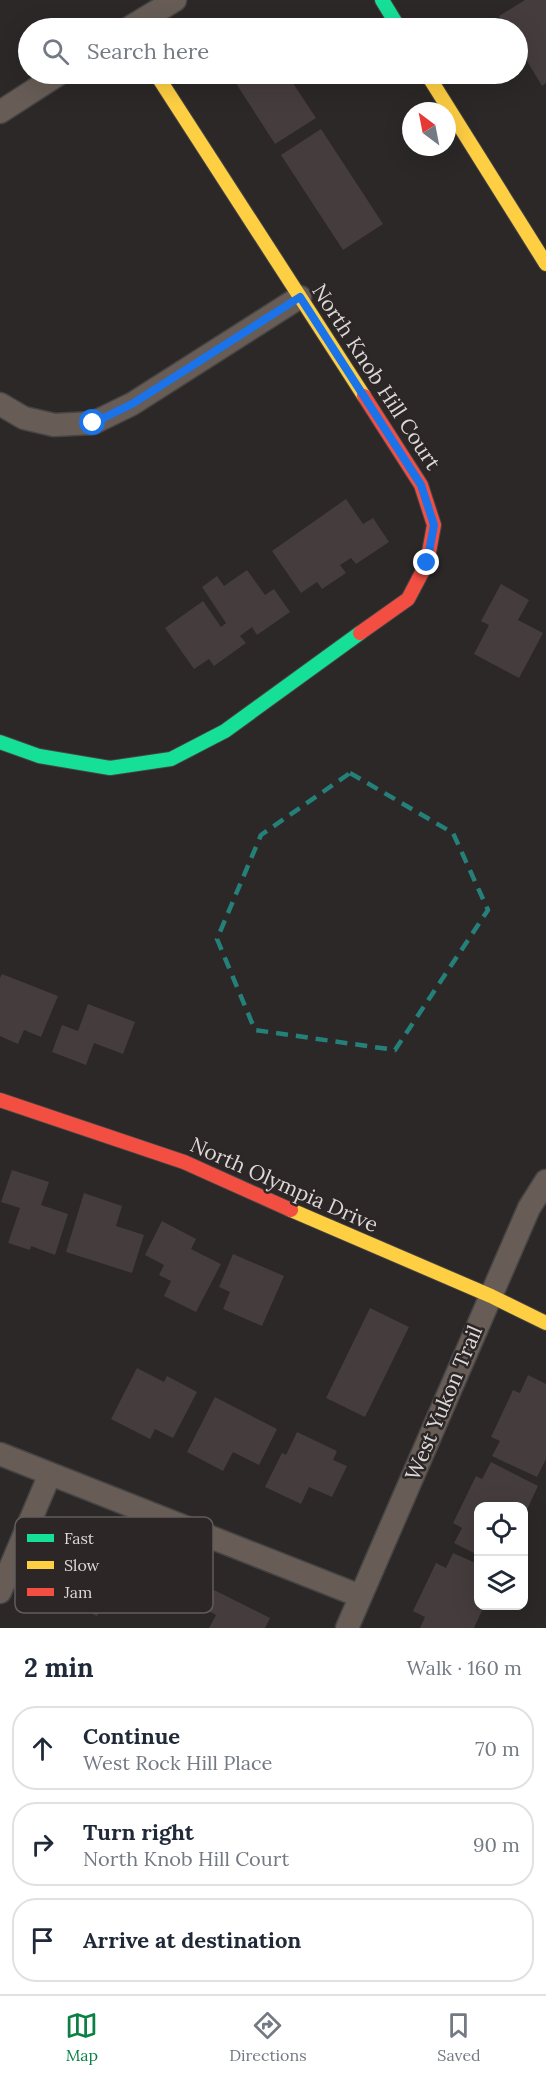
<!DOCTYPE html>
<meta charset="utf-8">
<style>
:root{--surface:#fff;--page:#f6f6f7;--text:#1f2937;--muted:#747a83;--line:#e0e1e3;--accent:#0b8043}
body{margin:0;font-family:Lora,serif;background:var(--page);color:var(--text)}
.controls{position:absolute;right:18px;bottom:18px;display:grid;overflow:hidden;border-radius:12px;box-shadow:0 6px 24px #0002}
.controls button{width:54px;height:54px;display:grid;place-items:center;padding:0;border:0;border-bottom:2px solid var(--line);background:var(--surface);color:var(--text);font:30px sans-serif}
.compass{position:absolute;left:402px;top:102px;width:54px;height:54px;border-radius:50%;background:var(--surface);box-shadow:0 6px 24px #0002;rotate:328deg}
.stop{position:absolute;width:18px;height:18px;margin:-14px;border:4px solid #1a73e8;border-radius:50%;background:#fff}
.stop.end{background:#1a73e8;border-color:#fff;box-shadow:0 2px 6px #0008}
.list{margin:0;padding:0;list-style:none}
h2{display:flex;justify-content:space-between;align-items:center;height:78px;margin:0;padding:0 24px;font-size:26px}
h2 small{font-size:20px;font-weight:400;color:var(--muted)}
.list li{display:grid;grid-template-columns:39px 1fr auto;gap:18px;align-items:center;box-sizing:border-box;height:84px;margin:0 12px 12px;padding:0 12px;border:2px solid var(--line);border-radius:24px}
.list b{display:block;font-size:22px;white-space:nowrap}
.list p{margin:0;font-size:20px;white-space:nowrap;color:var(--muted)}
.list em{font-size:20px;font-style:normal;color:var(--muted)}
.icon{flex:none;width:33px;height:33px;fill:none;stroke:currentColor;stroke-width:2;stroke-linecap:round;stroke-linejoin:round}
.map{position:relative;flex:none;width:546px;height:1628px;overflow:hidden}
.search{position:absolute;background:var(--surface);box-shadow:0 6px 24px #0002;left:18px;right:18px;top:18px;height:66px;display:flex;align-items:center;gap:15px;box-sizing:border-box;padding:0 21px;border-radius:33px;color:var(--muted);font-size:22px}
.sheet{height:366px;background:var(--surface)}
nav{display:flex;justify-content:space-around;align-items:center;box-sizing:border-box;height:84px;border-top:2px solid var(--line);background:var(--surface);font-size:16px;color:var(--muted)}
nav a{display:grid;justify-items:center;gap:3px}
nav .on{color:var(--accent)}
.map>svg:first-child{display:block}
</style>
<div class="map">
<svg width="546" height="1628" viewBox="0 0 546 1628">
<rect width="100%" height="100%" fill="#2b2827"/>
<g fill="#453c3e">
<path d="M525,0H546V83L542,86L518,46V28H506L499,16Z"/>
<path d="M230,74H287L316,118L275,144Z"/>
<path d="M321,129L383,224L343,250L281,155Z"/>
<path d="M346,499L363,524L373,518L389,542L356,564L351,558L340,565L346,573L322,589L317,582L301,593L272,551Z"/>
<path d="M247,570L265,595L274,589L290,612L257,635L252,627L240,636L246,643L214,666L209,659L194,669L165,628L203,601L221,627L226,623L202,587L217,576L224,586Z"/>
<path d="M501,584L529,600L518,620L543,633L519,678L474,654L489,625L481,621Z"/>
<path d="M2,974L58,996L41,1037L24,1030L18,1044L0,1036V978Z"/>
<path d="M88,1004L135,1022L123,1054L94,1043L86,1065L52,1052L62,1025L78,1031Z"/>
<path d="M12,1170L49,1182L41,1205L68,1214L55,1255L31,1246L30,1250L8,1243L20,1208L1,1202Z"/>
<path d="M84,1193L122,1206L116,1226L144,1235L132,1273L66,1252Z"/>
<path d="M162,1221L196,1239L191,1249L221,1264L196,1312L164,1296L171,1281L159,1275L164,1265L145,1255Z"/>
<path d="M233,1254L284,1276L262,1326L223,1309L230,1292L219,1287Z"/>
<path d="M370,1308L409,1327L365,1417L326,1398Z"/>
<path d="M137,1368L164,1382L167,1376L197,1392L173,1438L155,1429L150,1439L111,1419Z"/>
<path d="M528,1375L546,1384V1459L537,1477L492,1456L500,1441L491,1437L513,1390L520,1393Z"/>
<path d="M215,1397L277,1429L259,1465L233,1452L223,1471L187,1452Z"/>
<path d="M297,1432L337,1451L333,1460L347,1466L332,1497L309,1487L301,1504L265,1487L282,1453L286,1455Z"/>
<path d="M491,1462L538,1486L524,1516V1506H478V1555L454,1543L462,1528L453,1523L476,1476L482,1479Z"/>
<path d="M112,1547L150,1566L130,1607L107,1596L97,1616L63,1599L82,1560L101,1570Z"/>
<path d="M453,1553L478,1564V1606H484L474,1628H420L425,1617L413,1611L436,1563L446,1568Z"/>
<path d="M214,1590L270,1618L265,1628H209L216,1615L205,1609Z"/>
</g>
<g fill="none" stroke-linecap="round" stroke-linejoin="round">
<defs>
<g id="street">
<path d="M129,28L175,0"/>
<path d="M0,112L59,74"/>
<path d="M0,404L24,418L54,425L93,423L132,404L300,297"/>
<path d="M0,1454L360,1596"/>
<path d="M0,1592L50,1474"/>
<path d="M347,1628L529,1208L546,1181"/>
</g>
<g id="fast">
<path d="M382,0L399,28"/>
<path d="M0,742L39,756L110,768L171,759L225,731L360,633"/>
</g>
<g id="slow">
<path d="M156,74L364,396"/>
<path d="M427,74L546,264"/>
<path d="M291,1210L491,1296L546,1323"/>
</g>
<g id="jam">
<path d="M360,633L408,599L427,563L434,525L421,485L364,396"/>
<path d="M0,1100L184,1162L291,1210"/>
</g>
</defs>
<use href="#street" stroke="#464444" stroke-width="25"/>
<use href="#fast" stroke="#464444" stroke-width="16"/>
<use href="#slow" stroke="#464444" stroke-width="16"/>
<use href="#jam" stroke="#464444" stroke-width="16"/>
<use href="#street" stroke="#675d56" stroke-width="22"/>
<use href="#fast" stroke="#16e098" stroke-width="14"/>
<use href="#slow" stroke="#ffcf43" stroke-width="14"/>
<use href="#jam" stroke="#f24e42" stroke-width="14"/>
</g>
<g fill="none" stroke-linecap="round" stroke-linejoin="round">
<path stroke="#1a73e8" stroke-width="8" d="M93,423L132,404L300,297L421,485L434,525L427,563"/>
</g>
<path fill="none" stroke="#248079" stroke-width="4.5" stroke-dasharray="12 8" stroke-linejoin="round" d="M350,773L453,833L488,910L395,1050L255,1030L217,939L261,835Z"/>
<g text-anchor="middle" stroke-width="5" stroke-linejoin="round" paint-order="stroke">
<g font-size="21" fill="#dcd8d8" stroke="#2c2726">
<text transform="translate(376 377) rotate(57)" y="7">North Knob Hill Court</text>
<text transform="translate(284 1185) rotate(24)" y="7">North Olympia Drive</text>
<text transform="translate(444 1403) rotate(-67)" y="7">West Yukon Trail</text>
</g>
</g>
<rect x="15" y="1517" width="198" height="96" rx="9" fill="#2c2726" stroke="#615c5b" stroke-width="1.5"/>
<rect x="27" y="1534" width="27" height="8" fill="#16e098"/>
<rect x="27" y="1561" width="27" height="8" fill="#ffcf43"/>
<rect x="27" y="1588" width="27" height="8" fill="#f24e42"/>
<g font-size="16" fill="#dcd8d8">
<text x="64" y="1544">Fast</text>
<text x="64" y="1571">Slow</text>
<text x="64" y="1598">Jam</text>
</g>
</svg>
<div class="controls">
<button><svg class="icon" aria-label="locate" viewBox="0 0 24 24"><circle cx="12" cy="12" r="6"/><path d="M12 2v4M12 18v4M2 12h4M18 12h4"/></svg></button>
<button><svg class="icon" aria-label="layers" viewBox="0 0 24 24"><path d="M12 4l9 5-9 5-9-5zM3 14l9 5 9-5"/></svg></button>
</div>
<svg class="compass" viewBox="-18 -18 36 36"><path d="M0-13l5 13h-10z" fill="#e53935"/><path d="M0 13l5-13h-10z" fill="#747a83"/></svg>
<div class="stop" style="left:93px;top:423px"></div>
<div class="stop end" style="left:427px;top:563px"></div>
<div class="search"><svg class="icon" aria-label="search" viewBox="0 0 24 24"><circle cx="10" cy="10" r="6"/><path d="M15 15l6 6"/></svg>Search here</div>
</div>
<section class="sheet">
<h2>2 min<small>Walk · 160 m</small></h2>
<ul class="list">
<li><svg class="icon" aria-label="ahead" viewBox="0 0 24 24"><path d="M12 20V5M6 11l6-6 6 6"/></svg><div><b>Continue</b><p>West Rock Hill Place</p></div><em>70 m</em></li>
<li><svg class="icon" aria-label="right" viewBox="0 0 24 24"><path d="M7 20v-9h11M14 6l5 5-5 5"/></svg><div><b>Turn right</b><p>North Knob Hill Court</p></div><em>90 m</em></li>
<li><svg class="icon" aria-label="arrive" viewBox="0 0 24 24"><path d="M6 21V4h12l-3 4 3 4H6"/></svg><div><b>Arrive at destination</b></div></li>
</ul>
</section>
<nav>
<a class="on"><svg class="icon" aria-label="map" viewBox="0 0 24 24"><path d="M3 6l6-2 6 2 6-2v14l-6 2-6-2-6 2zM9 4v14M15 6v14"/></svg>Map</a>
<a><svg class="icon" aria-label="directions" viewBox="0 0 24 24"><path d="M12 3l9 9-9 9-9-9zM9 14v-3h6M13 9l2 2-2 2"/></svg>Directions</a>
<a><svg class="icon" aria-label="saved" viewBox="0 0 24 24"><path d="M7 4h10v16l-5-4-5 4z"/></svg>Saved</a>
</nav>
